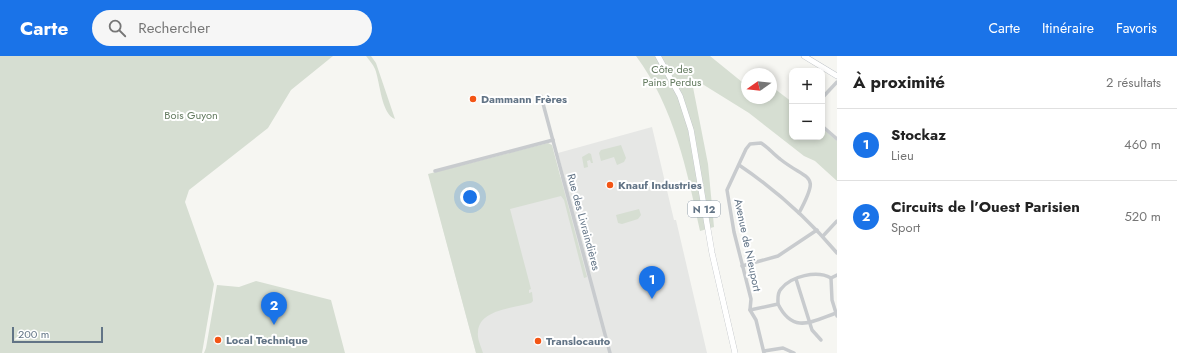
<!DOCTYPE html>
<html lang="fr">
<meta charset="utf-8">
<style>
:root{--surface:#fff;--page:#f6f6f6;--text:#222;--muted:#767676;--line:#e0e0e0;--accent:#1a73e8}
body{margin:0;font-family:Jost,sans-serif;background:var(--page);color:var(--text)}
.controls{position:absolute;right:12px;top:12px;display:grid;overflow:hidden;border-radius:8px;box-shadow:0 2px 6px #0003}
.controls button{width:36px;height:36px;display:grid;place-items:center;padding:0;border:0;border-bottom:1px solid var(--line);background:var(--surface);color:var(--text);font:20px sans-serif}
.compass{position:absolute;left:741px;top:12px;width:36px;height:36px;border-radius:50%;background:var(--surface);box-shadow:0 2px 6px #0003;rotate:256deg}
.scale{position:absolute;left:12px;bottom:10px;width:91px;box-sizing:border-box;padding-left:4px;border:2px solid #627486;border-top:0;font-size:11px;line-height:14px;white-space:nowrap;color:#627486;-webkit-text-stroke:3px #fff;paint-order:stroke}
.you{position:absolute;left:470px;top:141px;width:14px;height:14px;margin:-10px;border:3px solid #fff;border-radius:50%;background:#1a73e8;box-shadow:0 0 0 6px #1a73e833}
.badge{display:grid;place-items:center;width:26px;height:26px;border-radius:50%;background:var(--accent);color:#fff;font-size:13px;font-weight:700}
.pin{position:absolute;translate:-50% -33px;filter:drop-shadow(0 1px 2px #0008)}
.pin::after{content:'';position:absolute;top:21px;width:14px;height:12px;background:inherit;clip-path:polygon(0 0,100% 0,50% 100%)}
.list{margin:0;padding:0;list-style:none}
h2{display:flex;justify-content:space-between;align-items:center;height:52px;margin:0;padding:0 16px;font-size:17px}
h2 small{font-size:13px;font-weight:400;color:var(--muted)}
.list li{display:grid;grid-template-columns:26px 1fr auto;gap:12px;align-items:center;box-sizing:border-box;height:72px;padding:0 16px;border-top:1px solid var(--line)}
.list b{display:block;font-size:15px;white-space:nowrap}
.list p{margin:0;font-size:13px;white-space:nowrap;color:var(--muted)}
.list em{font-size:13px;font-style:normal;color:var(--muted)}
.icon{flex:none;width:22px;height:22px;fill:none;stroke:currentColor;stroke-width:2;stroke-linecap:round;stroke-linejoin:round}
.map{position:relative;flex:none;width:837px;height:297px;overflow:hidden}
header{display:flex;align-items:center;gap:24px;box-sizing:border-box;height:56px;padding:0 20px;background:var(--accent);color:#fff}
header strong{font-size:19px}
nav{display:flex;gap:22px;margin-inline-start:auto;font-size:14px}
.search{width:280px;height:36px;background:var(--page);display:flex;align-items:center;gap:10px;box-sizing:border-box;padding:0 14px;border-radius:22px;color:var(--muted);font-size:15px}
main{display:flex}
aside{flex:1;background:var(--surface)}
.map>svg:first-child{display:block}
</style>
<header>
<strong>Carte</strong>
<div class="search"><svg class="icon" aria-label="search" viewBox="0 0 24 24"><circle cx="10" cy="10" r="6"/><path d="M15 15l6 6"/></svg>Rechercher</div>
<nav><a>Carte</a><a>Itinéraire</a><a>Favoris</a></nav>
</header>
<main>
<div class="map">
<svg width="837" height="297" viewBox="0 0 837 297">
<rect width="100%" height="100%" fill="#f6f6f2"/>
<path fill="#e6e7e5" d="M652,71L674,164H676L707,297H476L438,154L564,120L558,97Z"/>
<g fill="#d6ded2">
<path d="M0,0H333L291,34L268,72L189,134L185,146L214,228L202,297H0Z"/>
<path d="M366,0H371L376,7L395,63C381,58 380,25 375,13C373,8 369,4 366,0Z"/>
<path d="M636,0H710L747,30V42H771V30L792,46V81H822V72L837,85V125L815,105L804,100L749,57L691,21L708,108L714,171L700,175C687,114 674,51 636,0Z"/>
<path d="M548,87L552,89L587,221L584,222L564,144L561,140L510,153L531,233L529,234V237L532,236L533,245L531,247C515,252 479,253 478,276C477,283 481,290 483,297H476L428,118Z"/>
<path d="M621,89L626,102L624,106L617,109L614,101L601,105L599,97L601,94Z"/>
<path d="M589,97L591,98L593,107H591L590,104L587,105L588,111L584,112L582,101Z"/>
<path d="M639,153L641,159L638,163L622,168L618,167L616,159Z"/>
<path d="M256,225L331,244L345,297H204L206,292L217,229L239,231Z"/>
</g>
<g fill="none" stroke-linecap="round" stroke-linejoin="round">
<defs>
<path id="secondary" d="M804,0L837,20"/>
<path id="primary" d="M658,0L680,40L691,74L712,197L735,297"/>
</defs>
<use href="#secondary" stroke="#b9bec3" stroke-width="6"/>
<use href="#primary" stroke="#b8bcc0" stroke-width="6"/>
<g stroke="#c8cbce" stroke-width="3.5">
<path d="M541,40L610,297"/>
<path d="M822,42L837,26"/>
<path d="M822,70L837,83"/>
<path d="M739,109C776,134 809,164 837,197"/>
<path d="M435,115L553,84"/>
<path d="M823,180L837,165"/>
<path d="M742,210L778,200L817,174"/>
<path d="M831,222L832,244L836,257"/>
<path d="M831,222L837,219"/>
<path d="M796,223L812,274L821,284"/>
<path d="M778,248C793,278 811,266 836,257L837,260"/>
<path d="M750,254L778,248C778,243 777,237 781,233C791,220 817,214 831,222"/>
<path d="M764,295L783,292L794,297"/>
<path d="M764,297L756,264L750,254L751,243L734,176L727,134L746,93L750,88L761,87C768,91 773,98 780,103C809,126 821,116 799,157"/>
</g>
<use href="#secondary" stroke="#fff" stroke-width="5"/>
<use href="#primary" stroke="#fff" stroke-width="5.5"/>
</g>
<g fill="#f35515" stroke="#fff" stroke-width="1.5">
<circle cx="473" cy="43" r="4"/>
<circle cx="610" cy="129" r="4"/>
<circle cx="218" cy="284" r="4"/>
<circle cx="538" cy="285" r="4"/>
</g>
<g text-anchor="middle" stroke-width="4" stroke-linejoin="round" paint-order="stroke">
<rect fill="#fff" stroke="#919eaa" stroke-width="1" x="688" y="145" width="32" height="16" rx="3"/>
<g font-size="10" font-weight="bold" fill="#627486">
<text x="704" y="157">N 12</text>
</g>
<g font-size="11" fill="#657c61" stroke="#fff">
<text x="672" y="17">Côte des<tspan x="672" dy="13">Pains Perdus</tspan></text>
<text x="191" y="63">Bois Guyon</text>
</g>
<g font-size="11" font-weight="bold" fill="#627486" stroke="#fff" text-anchor="start">
<text x="481" y="47">Dammann Frères</text>
<text x="618" y="133">Knauf Industries</text>
<text x="226" y="288">Local Technique</text>
<text x="546" y="289">Translocauto</text>
</g>
<g font-size="11" fill="#627486" stroke="#fff">
<text transform="translate(584 166) rotate(75)" y="4">Rue des Livraindières</text>
<text transform="translate(748 189) rotate(78)" y="4">Avenue de Nieuport</text>
</g>
</g>
</svg>
<div class="controls">
<button>+</button>
<button>−</button>
</div>
<svg class="compass" viewBox="-18 -18 36 36"><path d="M0-13l5 13h-10z" fill="#e53935"/><path d="M0 13l5-13h-10z" fill="#767676"/></svg>
<div class="scale">200 m</div>
<div class="you"></div>
<div class="pin badge" style="left:652px;top:243px">1</div>
<div class="pin badge" style="left:274px;top:269px">2</div>
</div>
<aside>
<h2>À proximité<small>2 résultats</small></h2>
<ul class="list">
<li><span class="badge">1</span><div><b>Stockaz</b><p>Lieu</p></div><em>460 m</em></li>
<li><span class="badge">2</span><div><b>Circuits de l’Ouest Parisien</b><p>Sport</p></div><em>520 m</em></li>
</ul>
</aside>
</main>
